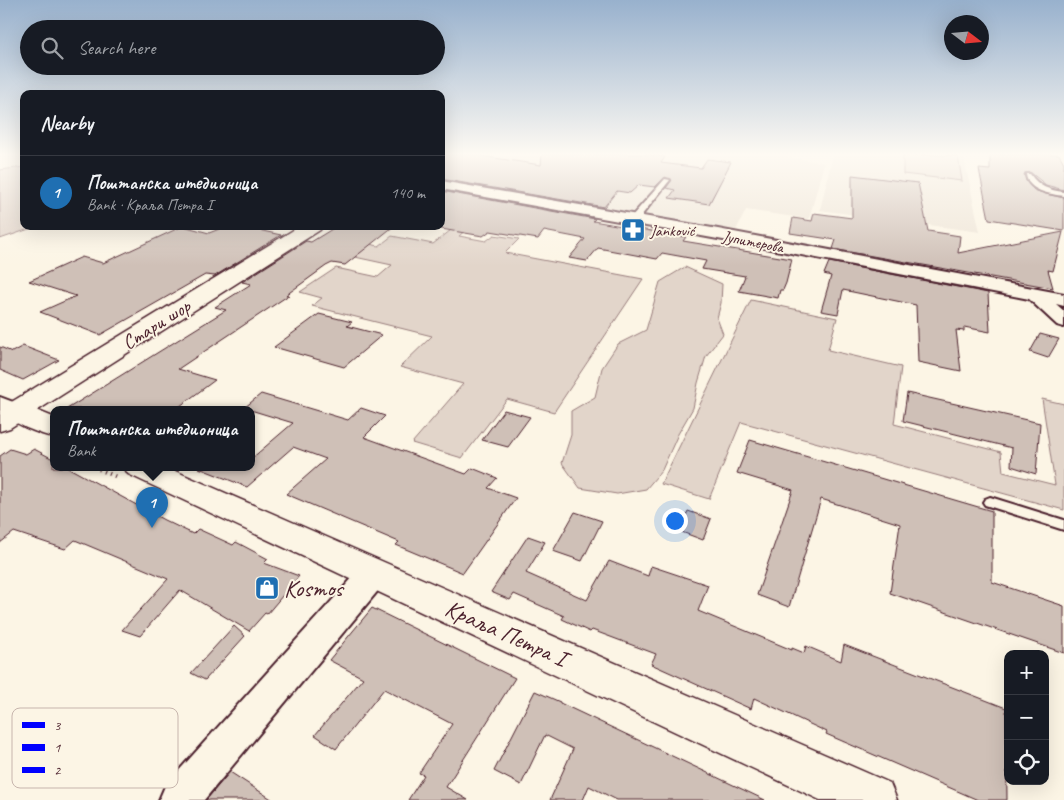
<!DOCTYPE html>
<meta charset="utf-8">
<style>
:root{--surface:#171b24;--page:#242831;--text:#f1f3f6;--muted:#9ea1a6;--line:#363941;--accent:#1f6fb2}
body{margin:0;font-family:Caveat,sans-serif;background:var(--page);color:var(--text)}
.controls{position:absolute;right:15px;bottom:15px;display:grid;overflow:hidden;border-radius:10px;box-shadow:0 5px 20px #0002}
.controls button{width:45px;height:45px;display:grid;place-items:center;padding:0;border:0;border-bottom:1px solid var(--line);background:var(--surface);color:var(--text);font:25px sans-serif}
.compass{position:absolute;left:944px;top:15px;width:45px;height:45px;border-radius:50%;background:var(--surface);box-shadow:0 5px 20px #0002;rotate:106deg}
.you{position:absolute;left:674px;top:520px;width:18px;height:18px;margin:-12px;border:4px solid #fff;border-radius:50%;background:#1a73e8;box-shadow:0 0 0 8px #1a73e833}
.badge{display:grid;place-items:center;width:32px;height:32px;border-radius:50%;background:var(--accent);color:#fff;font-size:16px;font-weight:700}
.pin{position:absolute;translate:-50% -41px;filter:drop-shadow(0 1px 2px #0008)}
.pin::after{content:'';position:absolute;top:26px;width:18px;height:15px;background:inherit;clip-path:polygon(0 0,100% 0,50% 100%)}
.popup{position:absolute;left:50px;top:406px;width:205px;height:65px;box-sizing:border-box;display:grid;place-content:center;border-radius:10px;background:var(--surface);filter:drop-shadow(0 1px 4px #0005);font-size:16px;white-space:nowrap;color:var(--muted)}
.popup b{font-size:19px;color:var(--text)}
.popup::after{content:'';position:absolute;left:50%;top:100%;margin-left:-10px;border:10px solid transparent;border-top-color:var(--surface)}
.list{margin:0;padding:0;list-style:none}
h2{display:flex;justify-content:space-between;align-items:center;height:65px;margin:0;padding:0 20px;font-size:21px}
h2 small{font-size:16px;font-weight:400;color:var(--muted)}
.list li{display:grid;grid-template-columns:32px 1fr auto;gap:15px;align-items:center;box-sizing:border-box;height:75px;padding:0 20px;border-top:1px solid var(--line)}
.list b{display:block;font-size:19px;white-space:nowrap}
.list p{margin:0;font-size:16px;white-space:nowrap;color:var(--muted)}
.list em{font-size:16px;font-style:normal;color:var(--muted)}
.icon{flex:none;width:28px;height:28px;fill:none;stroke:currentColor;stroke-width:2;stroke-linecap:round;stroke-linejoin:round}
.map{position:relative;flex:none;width:1064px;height:800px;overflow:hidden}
.search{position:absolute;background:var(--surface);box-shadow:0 5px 20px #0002;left:20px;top:20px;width:425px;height:55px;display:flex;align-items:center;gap:12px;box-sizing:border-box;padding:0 18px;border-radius:28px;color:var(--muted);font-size:19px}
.panel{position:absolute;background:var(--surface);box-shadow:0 5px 20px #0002;left:20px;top:90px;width:425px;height:140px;border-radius:10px}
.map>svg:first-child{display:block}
</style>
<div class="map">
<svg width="1064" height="800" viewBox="0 0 1064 800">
<rect width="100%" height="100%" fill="#fcf5e5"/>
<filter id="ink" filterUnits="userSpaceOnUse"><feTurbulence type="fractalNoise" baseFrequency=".02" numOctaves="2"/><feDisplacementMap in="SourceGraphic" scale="10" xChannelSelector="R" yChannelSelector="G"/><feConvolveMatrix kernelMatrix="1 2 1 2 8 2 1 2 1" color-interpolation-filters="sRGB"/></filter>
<g filter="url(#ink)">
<g fill="#eee5d7">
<path d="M441,154H771L824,163L809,219L746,210L736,230L441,181Z"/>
<path d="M833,154H963L980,232L820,210Z"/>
</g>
<g fill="#e2d5ca" stroke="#967a7a">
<path d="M903,154L958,156L962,181L903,174Z"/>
<path d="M24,167V226H38L0,239V170Z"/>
<path d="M455,227L467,229L459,236L486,241L494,235L519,239L505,253L643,279L554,412L507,399L462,458L412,443L463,384L400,367L432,336L312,306L322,298L300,292L336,268L378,277L392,265L327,251L345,239L379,246L392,236L433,244Z"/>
<path d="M685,267L722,284L721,303L717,318L723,334L706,356L698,383L693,408L678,434L662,470L646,489L617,494L580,488L562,463L571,435V411L595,397L602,368L618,344L646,330L660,282Z"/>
<path d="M751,300L837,318L828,350L901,367L894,424L1001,452L1003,472L1055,485L1042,399L1064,404V510L741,422L709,499L661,484Z"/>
</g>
<g fill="#cfc0b7" stroke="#4a1f2b">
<path d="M441,154H468L541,165L542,154H640L665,157L661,163L701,168L707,159L731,162L709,204L669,198L675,190L666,188L672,180L665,177L655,187L639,185L630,193L617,191L604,207L441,179Z"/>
<path d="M990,154H1059L1064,163V190L1046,185L1030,172L1024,174L1026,181L1034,190L1046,194L1064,198V231L989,219L979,169L990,170Z"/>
<path d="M852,175L918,183L928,231L960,236L958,253L1063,232L1053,271L1048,270L1053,288L833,249L836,240L790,233L793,218L812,221L814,213L852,218Z"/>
<path d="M441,191L595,219L593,221L686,237L683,241L792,259L786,283L783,290H780L778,298L739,291L745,276L702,269L706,261L662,253L657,259L598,248L587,261L569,258L585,239L544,231L538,239L490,231L483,236L441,229Z"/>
<path d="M183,226L209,233L227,226H240L281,235L215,276L205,275L100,335L40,312L76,296L29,281L82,257L103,263Z"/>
<path d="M337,226H394L345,265L332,263L326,266L286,295H289L178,369L215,380L176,409H67L226,310L215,307L251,284L242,282L306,241L311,242Z"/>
<path d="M829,262L988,293L990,332L964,327V331L956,330L961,371L918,362L916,305L843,290L838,314L821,311L831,276L824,274Z"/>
<path d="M319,314L352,322L347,326L382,335L344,367L274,347Z"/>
<path d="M1040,334L1059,339L1048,358L1030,352Z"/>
<path d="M23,346L59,360L23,380L0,370V347L12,352Z"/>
<path d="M907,393L1040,423L1036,474L1011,466L1012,448L903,421Z"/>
<path d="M261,394L348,420L361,408L385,416L364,437L466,474L472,468L497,478L488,488L516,498L463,573L396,545L399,542L286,494L326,459L293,447L247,487L199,468L251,467V459L293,423L244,408Z"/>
<path d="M504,410L530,417L508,447L482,440Z"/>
<path d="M750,440L992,511V582L1064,606V653L890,593L900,524L821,499L789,607L757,595L793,490L737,473Z"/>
<path d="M10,449L26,454L34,449L53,459V467H67L164,520L193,534L198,529L233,545L236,542L268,559L264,563L299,576L267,614L265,613L249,631L180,590L140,636L122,630L168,579L75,540L65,549L14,532L0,543V456Z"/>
<path d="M688,511L711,519L703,540L679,531Z"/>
<path d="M575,512L602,521L582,561L553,551Z"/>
<path d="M528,536L545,542L526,573L587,600L609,561L648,576L651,566L708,585L698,611L792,650V648L804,653L806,646L841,661L844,645L1006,708L1007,800H978L826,734L827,732L754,698L751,709L651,664L656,654L592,630L590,632L562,619L564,616L514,594L510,600L491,592Z"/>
<path d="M372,608L515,678L446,787L468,800H408L424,775L419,773L452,724L384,689L336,749L315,735L363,678L329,660Z"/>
<path d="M234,626L245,636L205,680L191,673Z"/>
<path d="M535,691L560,702V703L765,800H617L589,786L583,800H550L573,749L545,735L521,785L494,771Z"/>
<path d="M230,772L273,800H206Z"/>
</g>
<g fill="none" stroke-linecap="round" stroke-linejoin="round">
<defs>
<g id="service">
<path d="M1026,174H1030C1039,187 1049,190 1064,192V196C1050,194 1027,191 1026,174Z"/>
<path d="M665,179L670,180L637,221H631V217Z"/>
<path d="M990,497L1064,520V530L985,505L983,502L985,499Z"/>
</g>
<g id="minor">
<path d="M441,181L718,229L1064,294V306L1056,304L1064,311V327L1057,325L1029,299L718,239L441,189Z"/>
<path d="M0,397L24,406L27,411L24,416L16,418L0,412Z"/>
<path d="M375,561L386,565L390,573L386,581L204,800H159L165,786L364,565Z"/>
</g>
<g id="tertiary">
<path d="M16,402L53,417V437C39,434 10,423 2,411L6,405Z"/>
<path d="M124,467H166L890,783L897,800H820L128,474Z"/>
</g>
<path id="secondary" d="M300,226H322L320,230L10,428L0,431V409Z"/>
</defs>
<use href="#service" stroke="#4a1f2b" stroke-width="4"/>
<use href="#minor" stroke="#4a1f2b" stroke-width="4"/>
<use href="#tertiary" stroke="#4a1f2b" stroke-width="3"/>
<use href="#secondary" stroke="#4a1f2b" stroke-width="3"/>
<path stroke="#4a1f2b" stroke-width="4" stroke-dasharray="1 4.5" stroke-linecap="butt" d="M94,467L119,478"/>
<use href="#service" fill="#fcf5e5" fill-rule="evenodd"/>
<use href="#minor" fill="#fcf5e5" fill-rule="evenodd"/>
<use href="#tertiary" fill="#fcf5e5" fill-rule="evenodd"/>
<use href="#secondary" fill="#fcf5e5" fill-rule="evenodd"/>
</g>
</g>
<linearGradient id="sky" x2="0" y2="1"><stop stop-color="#98b1cd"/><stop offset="0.58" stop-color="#fefaf3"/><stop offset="1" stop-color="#fefaf3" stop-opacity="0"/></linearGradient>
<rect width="1064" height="266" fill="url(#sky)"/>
<defs>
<symbol id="pharmacy-square" viewBox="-11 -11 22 22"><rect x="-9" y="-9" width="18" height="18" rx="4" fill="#1f6fb2" stroke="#fcf5e5"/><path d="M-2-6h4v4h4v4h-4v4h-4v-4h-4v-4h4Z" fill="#fff"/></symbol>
<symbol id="shop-square" viewBox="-11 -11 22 22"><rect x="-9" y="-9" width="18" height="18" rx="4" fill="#1f6fb2" stroke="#fcf5e5"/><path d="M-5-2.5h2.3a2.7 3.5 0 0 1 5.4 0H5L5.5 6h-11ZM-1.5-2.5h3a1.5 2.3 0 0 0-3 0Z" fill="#fff"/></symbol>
</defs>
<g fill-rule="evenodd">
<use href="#pharmacy-square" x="619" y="216" width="28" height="28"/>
<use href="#shop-square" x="253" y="574" width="28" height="28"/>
</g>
<g text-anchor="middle" stroke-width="4" stroke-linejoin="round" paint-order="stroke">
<g font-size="16" fill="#4a1f2b" stroke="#fcf5e5" text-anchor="start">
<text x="650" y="236">Janković</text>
</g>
<g font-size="16" fill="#4a1f2b" stroke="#fcf5e5">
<text transform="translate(753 241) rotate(11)" y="6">Јупитерова</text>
</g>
<g font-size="20" fill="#4a1f2b" stroke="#fcf5e5">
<text transform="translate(156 324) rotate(-32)" y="7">Стари шор</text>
</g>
<g font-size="24" fill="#4a1f2b" stroke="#fcf5e5" text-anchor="start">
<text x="284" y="596">Kosmos</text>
</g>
<g font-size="24" fill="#4a1f2b" stroke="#fcf5e5">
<text transform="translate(506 633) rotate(24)" y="8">Краља Петра I</text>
</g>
</g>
<rect x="12" y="708" width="166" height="80" rx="8" fill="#fcf5e5" stroke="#c7b5ad" stroke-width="1"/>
<rect x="22" y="722" width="23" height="6" fill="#00f"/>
<rect x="22" y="744" width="23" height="7" fill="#00f"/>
<rect x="22" y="767" width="23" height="6" fill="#00f"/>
<g font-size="14" fill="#4a1f2b">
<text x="54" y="730">3</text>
<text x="54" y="752">1</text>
<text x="54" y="775">2</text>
</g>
</svg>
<div class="controls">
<button>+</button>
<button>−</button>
<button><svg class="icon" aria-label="locate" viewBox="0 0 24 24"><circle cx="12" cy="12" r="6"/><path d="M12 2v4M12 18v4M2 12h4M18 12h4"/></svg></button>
</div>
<svg class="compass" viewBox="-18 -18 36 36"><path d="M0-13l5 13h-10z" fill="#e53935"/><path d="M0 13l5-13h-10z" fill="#9ea1a6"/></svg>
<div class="you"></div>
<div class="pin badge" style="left:152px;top:528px">1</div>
<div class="popup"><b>Поштанска штедионица</b>Bank</div>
<div class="search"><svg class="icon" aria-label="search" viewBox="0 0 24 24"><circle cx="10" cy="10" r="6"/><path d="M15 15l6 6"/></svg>Search here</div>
<section class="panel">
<h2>Nearby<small></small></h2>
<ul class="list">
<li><span class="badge">1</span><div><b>Поштанска штедионица</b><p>Bank · Краља Петра I</p></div><em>140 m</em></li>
</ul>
</section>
</div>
